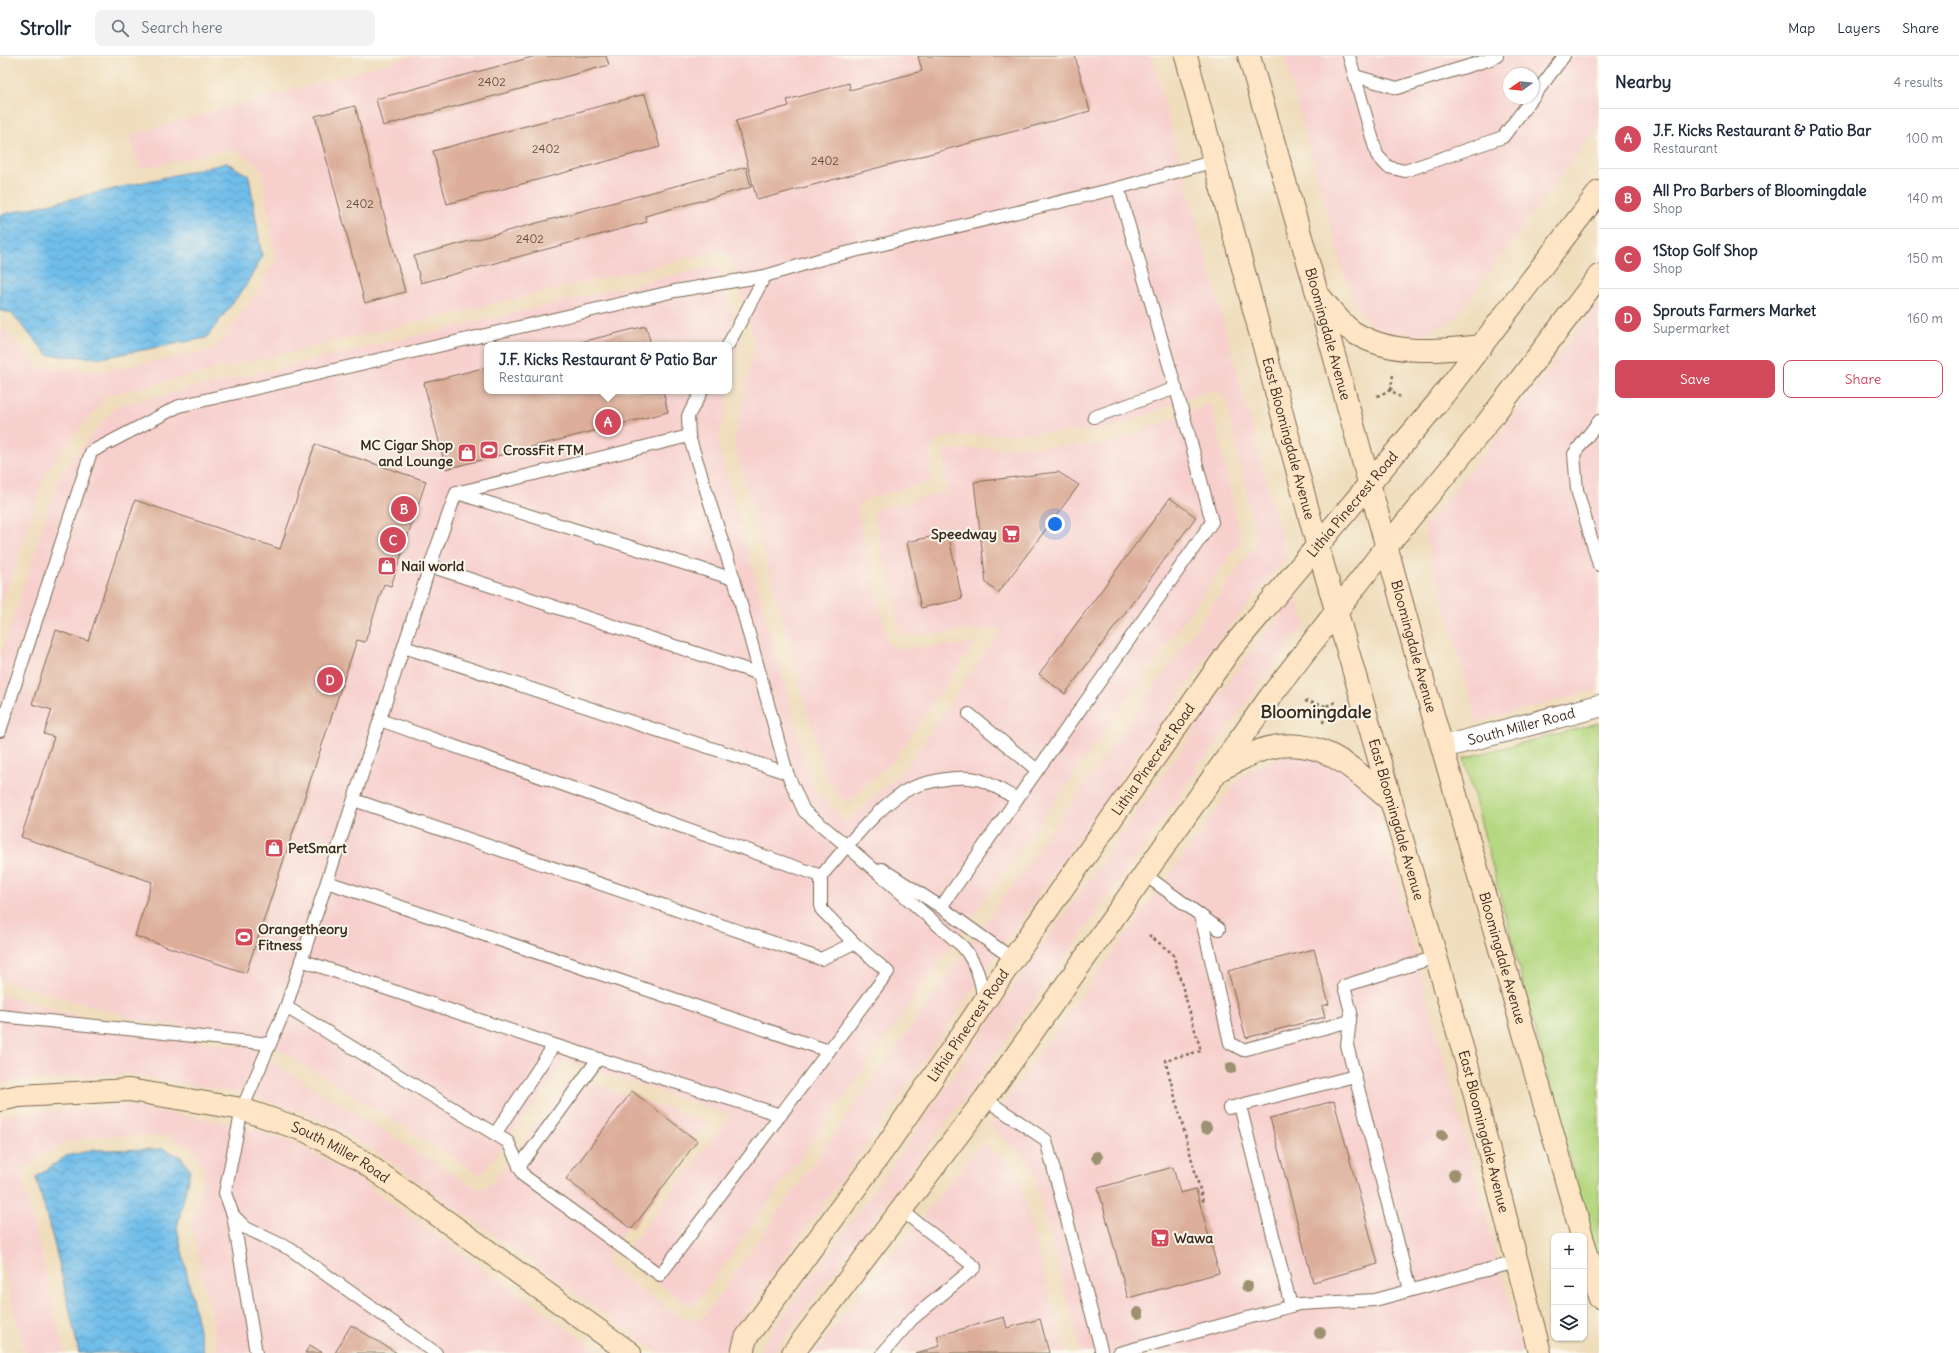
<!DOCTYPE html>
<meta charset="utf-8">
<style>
:root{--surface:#fff;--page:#f2f2f3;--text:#1f2937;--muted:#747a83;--line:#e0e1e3;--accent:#d1495b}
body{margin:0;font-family:Delius,sans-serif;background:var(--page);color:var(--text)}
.controls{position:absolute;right:12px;bottom:12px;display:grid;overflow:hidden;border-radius:8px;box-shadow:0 1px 3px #0004}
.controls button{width:36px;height:36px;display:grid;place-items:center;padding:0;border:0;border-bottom:1px solid var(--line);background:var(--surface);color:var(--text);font:20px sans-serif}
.compass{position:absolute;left:1503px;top:12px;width:36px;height:36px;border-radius:50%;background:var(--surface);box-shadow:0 1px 3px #0004;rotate:255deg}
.you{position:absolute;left:1055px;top:468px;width:14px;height:14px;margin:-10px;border:3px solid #fff;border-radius:50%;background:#1a73e8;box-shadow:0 0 0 6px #1a73e833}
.badge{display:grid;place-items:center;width:26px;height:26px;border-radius:50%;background:var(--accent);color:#fff;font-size:13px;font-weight:700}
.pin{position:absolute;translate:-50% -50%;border:2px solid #fff;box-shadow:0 1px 4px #0006}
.popup{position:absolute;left:484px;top:286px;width:248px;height:52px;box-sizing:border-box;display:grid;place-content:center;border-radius:8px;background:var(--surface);filter:drop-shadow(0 1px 3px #0005);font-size:13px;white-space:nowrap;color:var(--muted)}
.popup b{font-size:15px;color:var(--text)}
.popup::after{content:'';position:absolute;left:50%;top:100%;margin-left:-8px;border:8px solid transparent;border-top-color:var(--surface)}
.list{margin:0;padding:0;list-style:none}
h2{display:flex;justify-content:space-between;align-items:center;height:52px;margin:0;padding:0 16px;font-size:17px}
h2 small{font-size:13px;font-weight:400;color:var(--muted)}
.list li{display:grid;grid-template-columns:26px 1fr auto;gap:12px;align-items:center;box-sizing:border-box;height:60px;padding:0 16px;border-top:1px solid var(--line)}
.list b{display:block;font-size:15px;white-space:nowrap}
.list p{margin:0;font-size:13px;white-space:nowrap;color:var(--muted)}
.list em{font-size:13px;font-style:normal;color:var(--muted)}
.actions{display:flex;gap:8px;padding:12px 16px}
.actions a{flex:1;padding:9px 0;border:1px solid var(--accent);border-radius:8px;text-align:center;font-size:14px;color:var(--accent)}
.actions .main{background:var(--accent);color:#fff}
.icon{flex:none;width:22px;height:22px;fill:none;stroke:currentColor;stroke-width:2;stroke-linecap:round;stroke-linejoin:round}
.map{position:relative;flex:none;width:1599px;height:1297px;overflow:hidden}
header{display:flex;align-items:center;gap:24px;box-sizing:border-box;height:56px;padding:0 20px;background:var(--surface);border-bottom:1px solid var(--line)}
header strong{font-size:19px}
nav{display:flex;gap:22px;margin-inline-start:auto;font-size:14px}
.search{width:280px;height:36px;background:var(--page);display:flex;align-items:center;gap:10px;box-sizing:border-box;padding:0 14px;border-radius:8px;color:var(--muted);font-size:15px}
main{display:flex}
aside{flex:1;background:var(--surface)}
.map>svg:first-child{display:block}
</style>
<header>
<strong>Strollr</strong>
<div class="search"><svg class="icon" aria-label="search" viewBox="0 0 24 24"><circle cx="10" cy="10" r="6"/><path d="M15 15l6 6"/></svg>Search here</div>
<nav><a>Map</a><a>Layers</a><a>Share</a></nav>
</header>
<main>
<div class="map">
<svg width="1599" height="1297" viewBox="0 0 1599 1297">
<defs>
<pattern id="water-waves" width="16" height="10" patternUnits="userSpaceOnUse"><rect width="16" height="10" fill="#70bdea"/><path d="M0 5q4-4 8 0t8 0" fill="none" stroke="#5d9abd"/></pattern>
</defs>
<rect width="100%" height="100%" fill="#fbf7ec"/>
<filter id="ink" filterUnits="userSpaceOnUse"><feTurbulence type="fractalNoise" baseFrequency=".025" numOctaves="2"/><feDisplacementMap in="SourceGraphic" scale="8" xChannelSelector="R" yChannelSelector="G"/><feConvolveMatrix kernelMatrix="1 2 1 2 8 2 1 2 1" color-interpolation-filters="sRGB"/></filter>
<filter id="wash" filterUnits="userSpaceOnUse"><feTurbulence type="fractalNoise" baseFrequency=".012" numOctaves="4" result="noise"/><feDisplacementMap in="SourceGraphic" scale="16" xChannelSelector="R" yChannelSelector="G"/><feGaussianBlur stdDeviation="0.9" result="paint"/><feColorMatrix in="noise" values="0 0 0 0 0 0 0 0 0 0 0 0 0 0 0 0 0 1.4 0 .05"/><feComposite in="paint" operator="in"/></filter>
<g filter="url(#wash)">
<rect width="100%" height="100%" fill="#efddbb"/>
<g fill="#f7d0ce" fill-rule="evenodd">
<path d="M413,0H1152L1287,501L1216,587L999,895L874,1078L732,1275L724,1297H659L373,1093L313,1060L246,1038L129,1018L16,1025L0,1028V938L140,979L248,991L476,1132H485L493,1126L572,1021L708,1066L609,1195L607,1203L609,1211L683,1263L697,1264L705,1259L1254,491L1256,481L1226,343L1218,335H1206L1107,374L945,381L936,384L930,396L931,426L866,443L859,449L858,457L888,587L896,592L901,593L975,587L892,706L847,747L827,726L734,387L755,286L732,204L724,196H715L108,339L47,413L0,555V269L35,308L46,313L103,315L208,295L218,289L257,237L276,203L262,114L257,108L236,95L228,93L140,113L129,79Z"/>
<path d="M1284,0H1599V68L1454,264L1417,280L1376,273L1360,256L1348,233ZM1509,18H1533V42H1509Z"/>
<path d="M718,209L740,284L718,387L813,733L846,766L904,714L1002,572L901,580L873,454L946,436L944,394L1109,388L1211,347L1241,485L693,1252L621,1202L731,1059L567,1005L481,1119L254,978L146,966L0,924V601L61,416L116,350ZM487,289H729V335H487Z"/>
<path d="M1599,247V633L1477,666L1423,472L1492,388Z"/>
<path d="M1297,539L1305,569L1267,618L1206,703L1195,708L1198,714L970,1035L773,1297H760L762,1289L894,1107L1028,910L1245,603Z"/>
<path d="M1287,698L1340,709L1372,738L1523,1297H1081L1030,1106L988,1069L1244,716Z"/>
<path d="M127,1050L236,1068L298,1089L351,1118L601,1297H219L192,1171L205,1112L191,1091L168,1080H95L63,1087L28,1110L23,1117L22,1125L42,1201L64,1297H25L0,1201V1060L20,1056Z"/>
<path d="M982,1086L1017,1114L1065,1297H814Z"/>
</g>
<path fill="#b4d77f" stroke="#78804e" d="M1599,667V1217L1464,702Z"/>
<g fill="url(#water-waves)" stroke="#567484">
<path d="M227,107L249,120L262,201L245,231L206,282L101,302L48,299L11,257L0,255V159Z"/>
<path d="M163,1093L181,1101L190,1114L177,1172L204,1297H79L57,1198L36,1121L66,1100L94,1094Z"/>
</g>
<g id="blocks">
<g fill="#dcad99">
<path d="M536,0H606L609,9L383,70L376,43Z"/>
<path d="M918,0H1075L1090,55L757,144L736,65L789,50L787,44L849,27L850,34L922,15Z"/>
<path d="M645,38L660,91L447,148L433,95Z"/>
<path d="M355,50L405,236L365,247L315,60Z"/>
<path d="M746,111L751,131L645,160L647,166L421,227L414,200Z"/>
<path d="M646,270L651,289H573V288Z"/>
<path d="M487,311V335H663L668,356L446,413L424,327Z"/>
<path d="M315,388L426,425L391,530L384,528L365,586L357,584L246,917L135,880L152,826L21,781L54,681L44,678L52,654L32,648L56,574L88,585L135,444L280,493Z"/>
<path d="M1058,416L1079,429L998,537L986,527L974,426Z"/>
<path d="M1170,442L1196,461L1065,638L1039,618Z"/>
<path d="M948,477L962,543L921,552L907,486Z"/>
<path d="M1314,893L1329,948L1322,950L1325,961L1246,982L1228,915Z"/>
<path d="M632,1035L697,1085L632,1173L566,1123Z"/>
<path d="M1334,1045L1378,1208L1313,1226L1270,1062Z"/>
<path d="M1173,1111L1180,1137L1196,1133L1219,1217L1128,1242L1098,1132Z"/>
<path d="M1004,1261L1007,1272L1040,1263L1049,1297H916L940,1290L937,1280Z"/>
<path d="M351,1269L397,1297H335Z"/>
<path d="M310,1289L323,1297H305Z"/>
</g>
</g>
</g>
<g filter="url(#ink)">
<use href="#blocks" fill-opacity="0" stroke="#7a6955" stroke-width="1"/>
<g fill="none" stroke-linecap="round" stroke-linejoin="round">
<defs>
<g id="lane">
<path d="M1349,0L1377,99L1388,111L1405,115L1503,81L1564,0"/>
<path d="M1355,20L1397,32L1491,3L1497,0"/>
<path d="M728,289L765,220"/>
<path d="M1094,361L1176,332"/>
<path d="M1599,365L1574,398L1577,434L1599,509"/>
<path d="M689,380L688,360L702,335"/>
<path d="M457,437L734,523"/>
<path d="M430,510L760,618"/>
<path d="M404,591L787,717"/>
<path d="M969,658L1037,714"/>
<path d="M380,664L821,820"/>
<path d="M0,675L91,396L179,350L675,235L765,220L825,202L1118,132"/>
<path d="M354,744L821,903L854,887"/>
<path d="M882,813L941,851L1013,903"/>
<path d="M1144,818L1219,873"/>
<path d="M327,826L829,995"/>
<path d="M941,851L1212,466L1188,375L1118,132L1215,105"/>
<path d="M1201,860L1230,987L1243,994L1350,965"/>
<path d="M301,904L554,989L781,1059"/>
<path d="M286,951L430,510L456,437L689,380L734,523L787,717L804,755L847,790L963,891C976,907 982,923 983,944"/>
<path d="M0,960L270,988"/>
<path d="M985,1043L1046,1084L1102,1297"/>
<path d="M1240,1050L1291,1250"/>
<path d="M1229,1052L1355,1020"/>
<path d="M495,1078L554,989"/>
<path d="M519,1111L598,1003"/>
<path d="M233,1159L256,1297"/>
<path d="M1410,1234L1347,989L1351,956L1344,930L1436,901"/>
<path d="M436,1297L290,1193L246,1172L233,1159L225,1137L242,1053L286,951L508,1086L524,1120L660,1219L888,916L854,887L821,853V820C844,794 873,756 902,737C919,726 955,719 976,723C990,726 1004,736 1017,743"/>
<path d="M883,1297L912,1263L975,1211L901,1154"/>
<path d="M1119,1297L1299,1248L1375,1244L1516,1206"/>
</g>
<g id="street">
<path id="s1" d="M1443,691L1599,650"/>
</g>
<g id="secondary">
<path id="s2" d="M1186,0L1317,488L1467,1008L1540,1297"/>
<path id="s3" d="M1249,0L1317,237L1425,631L1582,1180"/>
<path d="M1321,242C1331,254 1340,267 1353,276C1392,300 1438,295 1482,290"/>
<path d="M1221,713C1236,706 1252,696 1268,692C1322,679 1354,714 1391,745"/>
<path id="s4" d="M0,1044L19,1040L129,1034L242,1053L306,1075L362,1105L630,1297"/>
<path d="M1584,1187L1599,1241"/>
<path id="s5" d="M742,1297L746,1282L889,1086L1013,903L1230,594L1438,346L1599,136"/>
<path d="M793,1297L985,1043L1270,641L1386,491L1478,379L1599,220"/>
</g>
</defs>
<use href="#lane" stroke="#7a6955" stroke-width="14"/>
<use href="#street" stroke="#7a6955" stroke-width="24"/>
<use href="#secondary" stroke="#7a6955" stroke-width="24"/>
<g stroke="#7a6955" stroke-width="2.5" stroke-dasharray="3 3" stroke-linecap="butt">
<path d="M1391,334L1393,318"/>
<path d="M1377,340L1391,334L1400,341"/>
<path d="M1305,645L1326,650"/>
<path d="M1323,667L1326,650L1336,646"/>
<path d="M1149,879L1173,898L1201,995L1165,1004L1203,1145L1200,1146"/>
</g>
<use href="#lane" stroke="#fff" stroke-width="12"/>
<use href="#street" stroke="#fff" stroke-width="22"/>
<use href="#secondary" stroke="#fde5c5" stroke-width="22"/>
</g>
<g fill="#9c9272">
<circle cx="1231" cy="1012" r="6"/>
<circle cx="1206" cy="1072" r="6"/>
<circle cx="1442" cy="1079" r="6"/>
<circle cx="1097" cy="1101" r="6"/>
<circle cx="1454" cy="1119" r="6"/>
<circle cx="1247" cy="1230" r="6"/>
<circle cx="1138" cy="1257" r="6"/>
<circle cx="1320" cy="1277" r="6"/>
</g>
</g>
<defs>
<symbol id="stadium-square" viewBox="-11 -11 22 22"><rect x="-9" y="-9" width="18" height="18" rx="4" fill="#d1495b" stroke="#fbf7ec"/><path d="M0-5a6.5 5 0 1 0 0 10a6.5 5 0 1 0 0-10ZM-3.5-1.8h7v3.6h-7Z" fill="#fff"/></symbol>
<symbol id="shop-square" viewBox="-11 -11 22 22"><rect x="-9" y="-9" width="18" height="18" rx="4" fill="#d1495b" stroke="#fbf7ec"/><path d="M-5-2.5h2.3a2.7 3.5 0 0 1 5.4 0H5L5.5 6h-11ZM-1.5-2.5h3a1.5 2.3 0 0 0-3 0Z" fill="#fff"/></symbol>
<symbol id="supermarket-square" viewBox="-11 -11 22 22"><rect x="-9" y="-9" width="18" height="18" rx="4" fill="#d1495b" stroke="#fbf7ec"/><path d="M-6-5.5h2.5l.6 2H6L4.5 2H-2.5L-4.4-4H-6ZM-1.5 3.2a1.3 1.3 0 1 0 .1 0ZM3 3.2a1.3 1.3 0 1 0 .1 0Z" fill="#fff"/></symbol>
</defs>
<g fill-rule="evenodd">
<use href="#stadium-square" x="478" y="383" width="22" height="22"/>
<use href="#shop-square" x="456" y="386" width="22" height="22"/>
<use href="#supermarket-square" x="1000" y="467" width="22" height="22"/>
<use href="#shop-square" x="376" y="499" width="22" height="22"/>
<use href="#shop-square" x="263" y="781" width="22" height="22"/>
<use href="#stadium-square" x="233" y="870" width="22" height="22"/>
<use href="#supermarket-square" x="1149" y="1171" width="22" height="22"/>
</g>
<g text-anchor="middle" stroke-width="4" stroke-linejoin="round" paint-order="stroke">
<g font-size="12" fill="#634b3d">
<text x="492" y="30">2402</text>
<text x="546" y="97">2402</text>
<text x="825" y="109">2402</text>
<text x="360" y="152">2402</text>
<text x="530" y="187">2402</text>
</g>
<g font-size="14" fill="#3b2a1e" stroke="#fbf7ec">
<text dy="5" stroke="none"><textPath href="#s3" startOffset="289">Bloomingdale Avenue</textPath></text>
<text dy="5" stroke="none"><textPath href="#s2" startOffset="396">East Bloomingdale Avenue</textPath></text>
<text dy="5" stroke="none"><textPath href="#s5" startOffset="1047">Lithia Pinecrest Road</textPath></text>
<text dy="5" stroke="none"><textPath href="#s3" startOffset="613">Bloomingdale Avenue</textPath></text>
<text dy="5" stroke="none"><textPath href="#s1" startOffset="81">South Miller Road</textPath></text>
<text dy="5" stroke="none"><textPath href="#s5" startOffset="723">Lithia Pinecrest Road</textPath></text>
<text dy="5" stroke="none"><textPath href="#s2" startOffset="792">East Bloomingdale Avenue</textPath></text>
<text dy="5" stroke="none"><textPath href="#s3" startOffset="937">Bloomingdale Avenue</textPath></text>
<text dy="5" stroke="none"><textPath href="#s5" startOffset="399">Lithia Pinecrest Road</textPath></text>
<text dy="5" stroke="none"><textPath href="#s2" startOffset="1116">East Bloomingdale Avenue</textPath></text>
<text dy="5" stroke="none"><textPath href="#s4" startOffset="352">South Miller Road</textPath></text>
</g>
<g font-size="14" font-weight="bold" fill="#3b2a1e" stroke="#fbf7ec" text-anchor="start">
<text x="453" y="394" text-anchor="end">MC Cigar Shop<tspan x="453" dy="16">and Lounge</tspan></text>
<text x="503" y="399">CrossFit FTM</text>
<text x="997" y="483" text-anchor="end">Speedway</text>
<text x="401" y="515">Nail world</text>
<text x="288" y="797">PetSmart</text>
<text x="258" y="878">Orangetheory<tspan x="258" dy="16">Fitness</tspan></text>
<text x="1174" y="1187">Wawa</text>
</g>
<g font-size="18" font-weight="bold" fill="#3b2a1e" stroke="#fbf7ec">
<text x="1316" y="662">Bloomingdale</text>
</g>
</g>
</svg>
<div class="controls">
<button>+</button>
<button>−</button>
<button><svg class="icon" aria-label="layers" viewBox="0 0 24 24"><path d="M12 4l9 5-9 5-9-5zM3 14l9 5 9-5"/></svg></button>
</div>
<svg class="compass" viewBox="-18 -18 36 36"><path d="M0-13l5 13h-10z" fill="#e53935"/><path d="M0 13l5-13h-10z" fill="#747a83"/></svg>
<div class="you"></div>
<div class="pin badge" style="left:608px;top:366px">A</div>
<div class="popup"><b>J.F. Kicks Restaurant &amp; Patio Bar</b>Restaurant</div>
<div class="pin badge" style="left:404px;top:453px">B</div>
<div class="pin badge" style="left:393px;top:484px">C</div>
<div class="pin badge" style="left:330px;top:624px">D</div>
</div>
<aside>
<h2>Nearby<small>4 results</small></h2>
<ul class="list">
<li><span class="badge">A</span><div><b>J.F. Kicks Restaurant &amp; Patio Bar</b><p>Restaurant</p></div><em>100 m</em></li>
<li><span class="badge">B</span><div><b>All Pro Barbers of Bloomingdale</b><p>Shop</p></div><em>140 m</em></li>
<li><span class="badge">C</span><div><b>1Stop Golf Shop</b><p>Shop</p></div><em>150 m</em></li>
<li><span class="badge">D</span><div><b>Sprouts Farmers Market</b><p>Supermarket</p></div><em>160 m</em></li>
</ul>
<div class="actions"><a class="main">Save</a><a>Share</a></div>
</aside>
</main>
